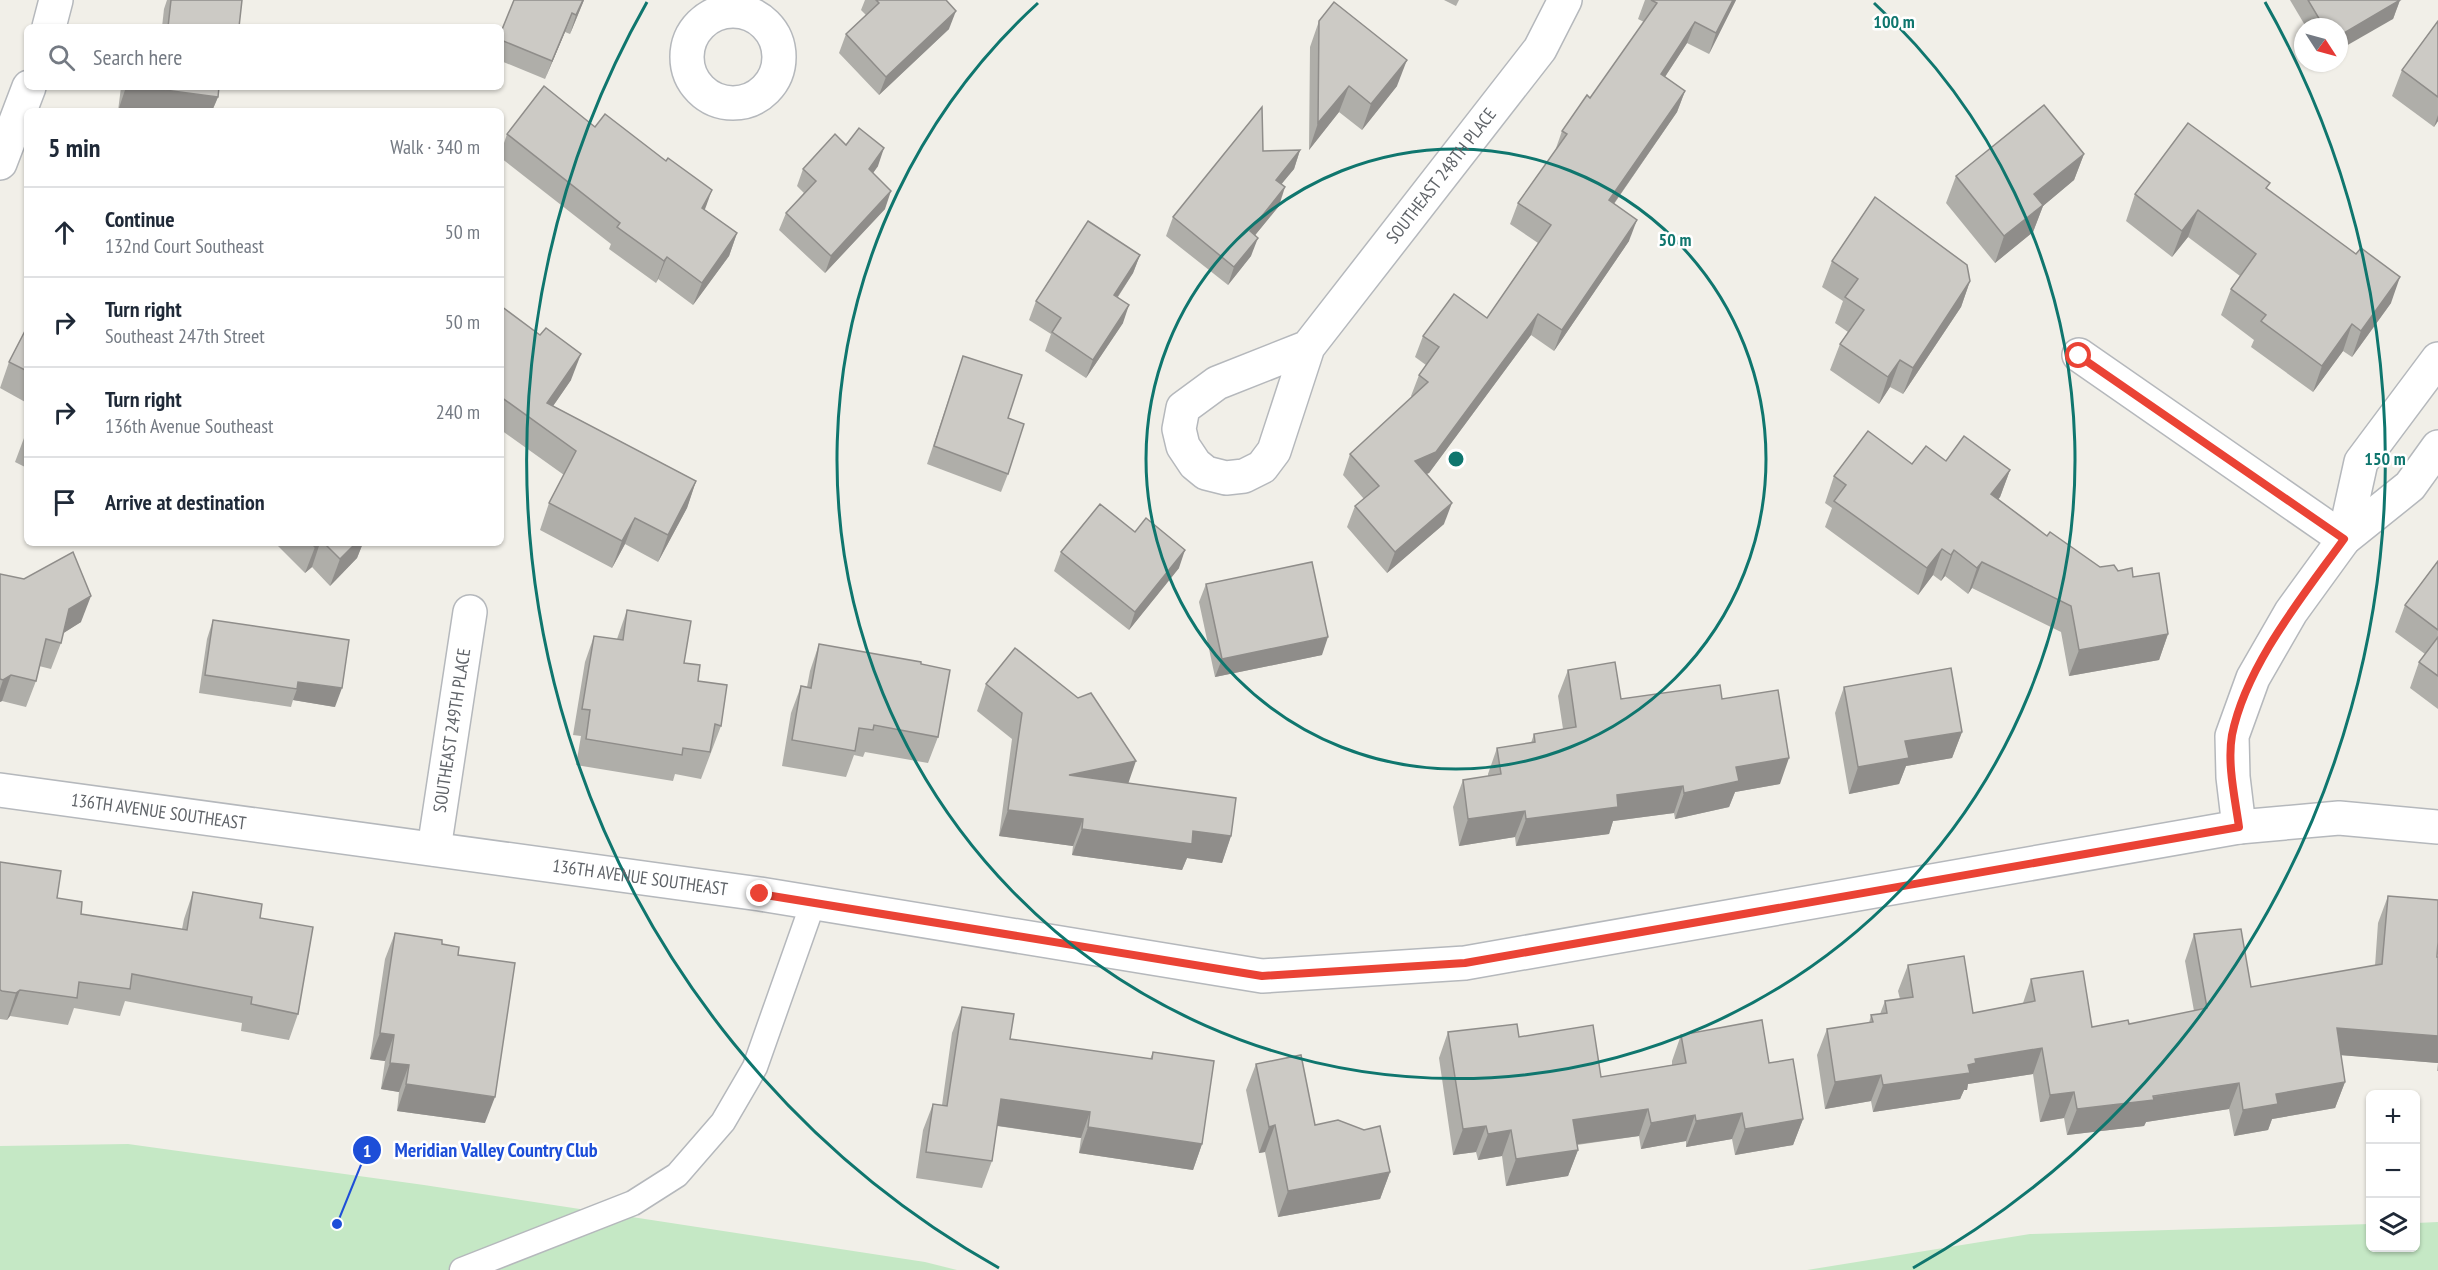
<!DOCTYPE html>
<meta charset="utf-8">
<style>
:root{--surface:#fff;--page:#f2f2f3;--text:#1f2937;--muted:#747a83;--line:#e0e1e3}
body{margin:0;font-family:"PT Sans Narrow",sans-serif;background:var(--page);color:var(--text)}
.controls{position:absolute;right:18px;bottom:18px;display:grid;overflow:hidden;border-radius:9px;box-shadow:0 2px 4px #0004}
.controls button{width:54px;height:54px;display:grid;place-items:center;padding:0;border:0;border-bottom:2px solid var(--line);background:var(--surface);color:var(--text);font:30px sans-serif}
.compass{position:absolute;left:2294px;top:18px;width:54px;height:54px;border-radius:50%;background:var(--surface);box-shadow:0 2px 4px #0004;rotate:126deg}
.stop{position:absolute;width:18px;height:18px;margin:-14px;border:4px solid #ea4335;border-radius:50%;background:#fff}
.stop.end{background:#ea4335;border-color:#fff;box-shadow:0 2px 6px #0008}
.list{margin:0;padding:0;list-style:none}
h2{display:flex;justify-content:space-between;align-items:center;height:78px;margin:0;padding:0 24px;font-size:26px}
h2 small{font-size:20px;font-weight:400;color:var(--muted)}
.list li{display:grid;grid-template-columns:39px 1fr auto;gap:18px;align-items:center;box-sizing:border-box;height:90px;padding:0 24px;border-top:2px solid var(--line)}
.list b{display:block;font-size:22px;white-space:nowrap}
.list p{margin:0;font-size:20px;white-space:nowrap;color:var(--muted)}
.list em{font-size:20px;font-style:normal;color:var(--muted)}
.icon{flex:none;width:33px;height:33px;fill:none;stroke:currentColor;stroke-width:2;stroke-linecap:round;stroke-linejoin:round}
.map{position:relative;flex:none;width:2438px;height:1270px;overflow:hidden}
.search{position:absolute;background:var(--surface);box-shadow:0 2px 4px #0004;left:24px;top:24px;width:480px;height:66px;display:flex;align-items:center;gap:15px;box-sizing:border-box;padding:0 21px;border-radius:9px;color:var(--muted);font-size:22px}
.panel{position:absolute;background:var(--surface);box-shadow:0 2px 4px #0004;left:24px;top:108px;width:480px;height:438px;border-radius:9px}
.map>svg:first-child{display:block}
</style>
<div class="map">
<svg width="2438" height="1270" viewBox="0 0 2438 1270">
<rect width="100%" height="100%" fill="#f1efe8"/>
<g fill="#c5e8c5">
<path d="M128,1144L424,1185L925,1262L957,1270H0V1146Z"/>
<path d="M2438,1222V1270H1807L2030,1234L2370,1224V1248H2416V1223Z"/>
</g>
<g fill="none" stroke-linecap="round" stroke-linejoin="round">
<defs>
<path id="lane" d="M462,1270L633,1203L677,1175L723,1122L755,1067L813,903"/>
<g id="street">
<circle cx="733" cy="57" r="46"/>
<path d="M49,27L56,0"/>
<path d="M0,163L29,87"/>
<path id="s1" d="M1308,347L1217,383L1183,408L1179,429L1183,446L1195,464L1206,473L1226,478L1244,476L1262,467L1274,451L1308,347L1540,49L1565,0"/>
<path d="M2079,355L2344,539"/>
<path d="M2344,539L2361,462L2438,359"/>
<path id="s2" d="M0,790L760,894L1262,976L1465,963L2239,827L2339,818L2438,827"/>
<path d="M2239,827L2233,777L2232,736L2253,678L2291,612L2344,539L2410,486L2438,447"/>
<path id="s3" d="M434,849L470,612"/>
</g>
</defs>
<use href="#lane" stroke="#b5b8bc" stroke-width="27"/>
<use href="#street" stroke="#b5b8bc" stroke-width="36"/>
<use href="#lane" stroke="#fff" stroke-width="24"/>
<use href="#street" stroke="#fff" stroke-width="33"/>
</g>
<g fill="#afaea9">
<path d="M167,0H242L239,27H162L164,9Z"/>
<path d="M584,0L570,34L565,32L545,79L501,61V32Z"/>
<path d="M865,0H946L949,29L879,95L839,53L846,34L866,15L861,10Z"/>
<path d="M1444,0H1459L1456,6Z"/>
<path d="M1645,0H1736L1709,54L1687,43L1665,77L1685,91L1677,112L1614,204L1629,241L1554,351L1531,335L1429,473L1426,474L1444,524L1387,573L1347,527L1355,506L1364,499L1343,475L1350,454L1412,397L1411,396L1419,375L1426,365L1415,357L1423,336L1487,318L1538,243L1510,224L1518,203L1555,151L1562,131L1590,98L1644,22L1638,19Z"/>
<path d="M2290,0H2400L2393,19L2339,27H2306Z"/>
<path d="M1319,21L1397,86L1362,130L1339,112L1309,150L1310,47Z"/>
<path d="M2438,21V121L2434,127L2392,96L2402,70Z"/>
<path d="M121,87H219L218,97L212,111H118Z"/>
<path d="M595,127L705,210L737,233L729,256L693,305L658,279L656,283L609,249L611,244L501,158V152L507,134Z"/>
<path d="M846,145L878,166L873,173L885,209L825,273L779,230L786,213L804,193L797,186L803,169Z"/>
<path d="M1300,150L1294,169L1281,184L1279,206L1255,235L1251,256L1228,285L1166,236L1173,217L1263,151Z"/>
<path d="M2084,154L2074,180L2043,206L2033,232L1995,263L1946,203L1956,176Z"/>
<path d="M2268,190L2391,303L2352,357L2343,351L2313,392L2251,347L2254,340L2221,315L2231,289L2240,276L2188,237L2172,257L2126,221L2135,194Z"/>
<path d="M1140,255L1133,273L1118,297L1123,323L1086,378L1045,351L1051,334L1029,320L1036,301Z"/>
<path d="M1832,261L1970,281L1961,307L1903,394L1890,387L1879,404L1830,370L1840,344L1848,332L1835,323L1843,301L1822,287Z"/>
<path d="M501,306L571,380L553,406L696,481L687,508L658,562L625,544L612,568L540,530L549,503L564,475L501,430Z"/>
<path d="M27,327V403L0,388L9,362Z"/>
<path d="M963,356L1008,418V474L1001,492L927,464Z"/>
<path d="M27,430V468L15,462Z"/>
<path d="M1946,461L2010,470L2000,497L1998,499L2047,536L2100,567L2118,571L2133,577L2168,634L2159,660L2069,676L2061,632L1972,588L1968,594L1945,576L1941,581L1933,575L1918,595L1825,527L1832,508L1825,503L1834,476L1912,464Z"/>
<path d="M275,543H363L357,558L330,586L312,567L305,573Z"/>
<path d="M1061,552L1179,568L1129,630L1054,571Z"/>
<path d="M2438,561V709L2410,688L2419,662L2425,654L2395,632L2405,605Z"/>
<path d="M0,574L81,622L63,633L61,643L51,669L39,666L36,681L26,707L2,701L0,702Z"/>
<path d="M1206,584L1322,655L1215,677L1199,602Z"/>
<path d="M627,610L684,663L698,681L721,726L701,779L675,774L673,781L576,765L581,736L573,735L585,662L594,636L617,639Z"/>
<path d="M213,620L335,707L293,700L291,707L199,693L207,639Z"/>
<path d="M819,644L921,664L938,737L928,763L865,752L863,757L854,755L846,777L782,766L791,713L801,686L807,687L810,671Z"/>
<path d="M1568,670L1621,699H1722L1780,784L1735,792L1729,807L1675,819L1674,813L1613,821L1609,834L1516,846L1515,837L1459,846L1453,807L1463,780L1488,776V774L1497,748L1531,743L1534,734L1563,729L1558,696Z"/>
<path d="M986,684L1128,783L1231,836L1222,863L1187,858L1182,870L1072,855L1073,846L999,836L1012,739L977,711Z"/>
<path d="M1844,687L1962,732L1952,758L1906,766L1899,784L1849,794L1835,713Z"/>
<path d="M0,862L81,914L182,929L184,919L193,892L260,918L298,1014L289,1040L241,1031L242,1023L125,1001L120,1016L74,1008L68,1025L10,1016L7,1020L0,1019Z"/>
<path d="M2388,896L2437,957H2438V1071H2437L2438,1063L2341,1055L2345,1082L2335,1108L2272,1119L2268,1130L2234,1136L2229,1109L2146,1122L2144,1126L2067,1135L2064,1118L2040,1122L2033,1074L1968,1084L1967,1090H1964L1960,1099L1873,1112L1871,1101L1825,1109L1817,1055L1827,1029L1869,1023L1871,1015L1880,1014L1885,1001L1900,999L1898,991L1908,965L1973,1013L2023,1003L2031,979L2092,1027L2129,1024L2194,1011L2185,961L2194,934L2251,987L2375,966L2378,923Z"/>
<path d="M395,933L442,944L458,955L485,1123L397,1111L399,1092L381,1089L385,1061L370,1059L385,959Z"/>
<path d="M962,1007L1010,1039L1150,1059L1153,1052L1202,1144L1193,1170L1079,1153L1081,1138L997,1126L992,1161L982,1188L916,1178L923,1130L933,1104L942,1105L952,1033Z"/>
<path d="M1448,1032L1519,1037L1601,1077L1672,1065V1061L1681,1035L1769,1063L1803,1119L1793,1145L1735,1155L1732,1139L1686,1147V1141L1641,1149L1639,1136L1577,1145L1578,1150L1568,1176L1506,1186L1502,1156L1478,1160L1476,1152L1453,1155L1439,1058Z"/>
<path d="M1256,1064L1315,1125L1390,1172L1380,1199L1278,1217L1265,1152L1259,1153L1246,1090Z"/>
</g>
<g fill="#8f8d8a">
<path d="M583,0H584L570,34L576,15Z"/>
<path d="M1733,0H1736L1709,54L1716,33Z"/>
<path d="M2400,0L2393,19L2339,50V36Z"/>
<path d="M956,11L949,29L879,95L886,77Z"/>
<path d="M572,13L565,32L545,79L552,61Z"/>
<path d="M1695,22L1687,43L1653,95L1661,74Z"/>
<path d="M1407,60L1397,86L1362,130L1371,104Z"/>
<path d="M1349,86L1339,112L1309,150L1318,123Z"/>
<path d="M126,87H142L218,97L212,111H118Z"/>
<path d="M1685,91L1677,112L1601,222L1609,200Z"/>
<path d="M2438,115V121L2434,127Z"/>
<path d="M884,148L878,166L863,187L869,169Z"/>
<path d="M1300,150L1294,169L1270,198L1276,180Z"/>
<path d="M2084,154L2074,180L2043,206L2033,232L1995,263L2004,236L2034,194Z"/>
<path d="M1285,187L1279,206L1243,250L1250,231Z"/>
<path d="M712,190L704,212L702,208Z"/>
<path d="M891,191L885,209L825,273L831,256Z"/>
<path d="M2198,210L2188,237L2172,257L2182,231Z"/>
<path d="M1637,220L1629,241L1554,351L1562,330Z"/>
<path d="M737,233L729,256L693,305L702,283Z"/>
<path d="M1258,238L1251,256L1228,285L1234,267Z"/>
<path d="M1140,255L1133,273L1107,313L1114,295Z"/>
<path d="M667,257L658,279L656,283L664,261Z"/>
<path d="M2400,277L2391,303L2352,357L2361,331Z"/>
<path d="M1970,281L1961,307L1903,394L1913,368Z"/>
<path d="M1129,305L1123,323L1086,378L1093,360Z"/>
<path d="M1538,314L1531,335L1429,473L1407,482L1415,461Z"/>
<path d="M2352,324L2343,351L2313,392L2322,366Z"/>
<path d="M581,354L571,380L540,425L547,403Z"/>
<path d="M1900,360L1890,387L1879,404L1888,377Z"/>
<path d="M2010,470L2000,497L1982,520L1991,494Z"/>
<path d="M696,481L687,508L658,562L668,535Z"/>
<path d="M1452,503L1444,524L1387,573L1395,552Z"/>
<path d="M635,518L625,544L612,568L622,541Z"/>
<path d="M319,543H320L312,567L305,573L315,547Z"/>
<path d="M356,543H363L357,558L330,586L340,559Z"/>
<path d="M1942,549L1933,575L1918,595L1927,568Z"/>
<path d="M1185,550L1179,568L1129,630L1135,612Z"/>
<path d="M1954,550L1945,576L1941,581L1951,555Z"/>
<path d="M1982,562L1972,588L1968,594L1977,568Z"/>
<path d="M91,596L81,622L59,636L69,609Z"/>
<path d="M2168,634L2159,660L2069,676L2079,650Z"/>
<path d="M1328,637L1322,655L1215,677L1222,659Z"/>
<path d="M11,675L2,701L0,702V689L3,680Z"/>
<path d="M298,682L342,688L335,707L293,700L297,689Z"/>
<path d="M1962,732L1952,758L1906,766L1899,784L1849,794L1858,767L1905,741Z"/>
<path d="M1789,758L1780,784L1735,792L1729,807L1675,819L1684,793L1736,767Z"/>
<path d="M1136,761L1127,787L1069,775Z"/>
<path d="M1683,786L1674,813L1613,821L1609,834L1516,846L1526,819L1617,795Z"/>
<path d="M1008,810L1083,819L1073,846L999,836Z"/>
<path d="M1525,811L1515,837L1459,846L1468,819Z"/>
<path d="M1082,829L1193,831L1231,836L1222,863L1187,858L1182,870L1072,855Z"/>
<path d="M20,990L10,1016L7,1020L16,993Z"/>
<path d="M2337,1028L2438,1036V1063L2327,1054Z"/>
<path d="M380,1033L394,1035L385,1061L370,1059Z"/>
<path d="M2042,1048L2033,1074L1968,1084L1967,1090H1964L1960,1099L1873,1112L1883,1085L1968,1065L1975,1059Z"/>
<path d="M390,1063L409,1065L399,1092L381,1089Z"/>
<path d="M1881,1075L1871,1101L1825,1109L1835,1082Z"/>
<path d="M2345,1082L2335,1108L2272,1119L2268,1130L2234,1136L2243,1110L2276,1094Z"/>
<path d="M2239,1083L2229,1109L2146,1122L2144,1126L2067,1135L2077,1109Z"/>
<path d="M406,1084L495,1097L485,1123L397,1111Z"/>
<path d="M2074,1092L2064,1118L2040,1122L2050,1095Z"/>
<path d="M1001,1099L1090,1112L1081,1138L992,1125Z"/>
<path d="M1648,1109L1639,1136L1564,1146L1573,1120Z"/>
<path d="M1742,1113L1732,1139L1686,1147L1696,1121Z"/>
<path d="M1695,1115L1686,1141L1641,1149L1651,1123Z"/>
<path d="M1803,1119L1793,1145L1735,1155L1745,1129Z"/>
<path d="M1275,1125L1265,1152L1259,1153L1269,1127Z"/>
<path d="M1486,1126L1476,1152L1453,1155L1463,1129Z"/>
<path d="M1088,1127L1202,1144L1193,1170L1079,1153Z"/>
<path d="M1511,1130L1502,1156L1478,1160L1488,1134Z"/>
<path d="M1578,1150L1568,1176L1506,1186L1516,1159Z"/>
<path d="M1390,1172L1380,1199L1278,1217L1288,1191Z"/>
</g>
<g fill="#cccac5" stroke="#8f8d8a" stroke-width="1.5">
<path d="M171,0H242L239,27H168Z"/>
<path d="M514,0H583L576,15L572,13L552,61L501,40V32Z"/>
<path d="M876,0H946L956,11L886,77L846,34L879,3Z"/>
<path d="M1651,0H1733L1716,33L1695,22L1661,74L1685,91L1609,200L1637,220L1562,330L1538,314L1436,452L1415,461L1452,503L1395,552L1355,506L1379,486L1350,454L1428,382L1419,375L1439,347L1423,336L1454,294L1487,318L1551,225L1518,203L1567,134L1562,131L1587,95L1590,98L1657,3Z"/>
<path d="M2308,0H2400L2339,36V27H2324Z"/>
<path d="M1334,2L1407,60L1371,104L1349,86L1318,123L1319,21Z"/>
<path d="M2438,21V97L2402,70Z"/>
<path d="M544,86L595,127L605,114L666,161L668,158L712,190L702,208L737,233L702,283L667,257L664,261L617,227L620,223L507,134Z"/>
<path d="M142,87H219L218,97Z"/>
<path d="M2044,105L2084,154L2034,194L2043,205L2004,236L1956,176Z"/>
<path d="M1262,107L1263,151L1300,150L1276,180L1285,187L1250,231L1258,238L1234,267L1173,217Z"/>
<path d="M2188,123L2270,183L2266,188L2356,254L2361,248L2400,277L2361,331L2352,324L2322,366L2261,321L2266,315L2231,289L2256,254L2198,210L2182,231L2135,194Z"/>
<path d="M859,128L884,148L869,169L891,191L831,256L786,213L816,181L803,169L835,134L846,145Z"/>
<path d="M1875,197L1967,265L1970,281L1913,368L1900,360L1888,377L1840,344L1864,310L1845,297L1858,279L1832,261Z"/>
<path d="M1088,221L1140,255L1114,295L1129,305L1093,360L1052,332L1061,318L1036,301Z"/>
<path d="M501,306L540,335L546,328L581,354L547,403L696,481L668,535L635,518L622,541L549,503L576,451L501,397V387L503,385L501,383Z"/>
<path d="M27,327V371L9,362Z"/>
<path d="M963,356L1022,375L1008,418L1024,424L1008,474L934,446Z"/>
<path d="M1868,431L1912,464L1926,446L1946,461L1964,436L2010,470L1991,494L2047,536L2050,532L2100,567L2114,565L2118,571L2132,568L2133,577L2159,573L2168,634L2079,650L2071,606L1982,562L1977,568L1954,550L1951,555L1942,549L1927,568L1834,501L1846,485L1834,476Z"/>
<path d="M1100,504L1135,532L1146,518L1185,550L1135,612L1061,552Z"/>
<path d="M311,543H319L315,547Z"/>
<path d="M324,543H356L340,559Z"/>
<path d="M73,552L91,596L69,609L61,643L46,639L36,681L11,675L3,680L0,679V574L24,579Z"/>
<path d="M2438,561V630L2405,605Z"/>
<path d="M1312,562L1328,637L1222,659L1206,584Z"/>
<path d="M627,610L691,621L684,663L700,665L698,681L727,685L721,726L715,724L710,752L683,748L682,755L586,739L590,710L582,709L594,636L623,640Z"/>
<path d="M213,620L349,640L342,688L298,682L297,689L205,675Z"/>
<path d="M2438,637V676L2419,662Z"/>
<path d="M819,644L921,662V664L950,670L938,737L874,725L873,730L859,728L855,751L792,740L801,686L811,688Z"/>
<path d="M1015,648L1078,698L1091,693L1136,761L1069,775L1236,798L1231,836L1193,831L1192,844L1082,829L1083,819L1008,810L1022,713L986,684Z"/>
<path d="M1615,662L1621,699L1720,685L1722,699L1778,690L1789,758L1736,767L1739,781L1684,793L1683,786L1617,795L1618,807L1526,819L1525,811L1468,819L1463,780L1501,774L1497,748L1535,742L1534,734L1576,727L1568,670Z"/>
<path d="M1951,668L1962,732L1905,741L1909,758L1858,767L1844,687Z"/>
<path d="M0,862L61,871L57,898L82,902L81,914L187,930L193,892L262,904L260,918L313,927L298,1014L251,1004L252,997L132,974L130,989L79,982L77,998L20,990L16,993L2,991L0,990Z"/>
<path d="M2388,896L2438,900V942L2437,957H2438V1036L2337,1028L2345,1082L2276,1094L2278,1104L2243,1110L2239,1083L2153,1096L2154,1100L2077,1109L2074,1092L2050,1095L2042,1048L1975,1059L1976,1063L1968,1065L1970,1073L1883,1085L1881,1075L1835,1082L1827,1029L1873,1022L1871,1015L1887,1013L1885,1001L1913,997L1908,965L1964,956L1973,1013L2035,1001L2031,979L2083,971L2092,1027L2128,1020L2129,1024L2207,1008L2194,934L2241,929L2251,987L2382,964Z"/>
<path d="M395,933L442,940V944L459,947L458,955L515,963L495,1097L406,1084L409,1065L390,1063L394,1035L380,1033Z"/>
<path d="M962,1007L1014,1014L1010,1039L1152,1059L1153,1052L1214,1061L1202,1144L1088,1127L1090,1112L1001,1099L992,1161L926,1152L933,1104L947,1106Z"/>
<path d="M1762,1020L1769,1063L1793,1059L1803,1119L1745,1129L1742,1113L1696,1121L1695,1115L1651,1123L1648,1109L1573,1120L1578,1150L1516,1159L1511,1130L1488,1134L1486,1126L1463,1129L1448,1032L1517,1024L1519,1037L1593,1025L1601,1077L1686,1063L1681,1035Z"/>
<path d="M1301,1055L1315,1125L1338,1120L1364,1130L1380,1126L1390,1172L1288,1191L1275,1125L1269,1127L1256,1064Z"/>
</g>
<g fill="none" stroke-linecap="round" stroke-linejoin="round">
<path stroke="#ea4335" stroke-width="8" d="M760,894L1262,976L1465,963L2239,827C2235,798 2227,764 2232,735C2246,665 2303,596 2344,539L2079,356"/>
</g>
<g fill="none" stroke="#0f766e" stroke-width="3">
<circle cx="1456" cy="459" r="310"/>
<path d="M1874 3A619 619 0 1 1 1038 3"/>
<path d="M999 1268A929 929 0 0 1 647 2M2265 2A929 929 0 0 1 1913 1268"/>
</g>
<g text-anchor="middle" stroke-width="5" stroke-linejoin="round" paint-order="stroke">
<g font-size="18" fill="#5f6368" stroke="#fff">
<text dy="6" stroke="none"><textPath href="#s1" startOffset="620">SOUTHEAST 248TH PLACE</textPath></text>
<text dy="6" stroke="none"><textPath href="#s3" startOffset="120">SOUTHEAST 249TH PLACE</textPath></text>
<text dy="6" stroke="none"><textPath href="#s2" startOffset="160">136TH AVENUE SOUTHEAST</textPath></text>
<text dy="6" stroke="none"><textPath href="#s2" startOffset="646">136TH AVENUE SOUTHEAST</textPath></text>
</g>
</g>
<circle cx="1456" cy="459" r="9" fill="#0f766e" stroke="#fff" stroke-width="3"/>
<g font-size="18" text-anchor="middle" font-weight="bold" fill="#0f766e" stroke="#fff" stroke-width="5" stroke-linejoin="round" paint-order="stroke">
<text x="1894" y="28">100 m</text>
<text x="1675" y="246">50 m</text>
<text x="2385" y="465">150 m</text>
</g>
<path fill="none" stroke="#1d4ed8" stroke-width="2" d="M337 1224L367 1150"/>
<g fill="#1d4ed8" stroke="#fff" stroke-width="2">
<circle cx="337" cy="1224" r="6"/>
<circle cx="367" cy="1150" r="15"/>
</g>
<g font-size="18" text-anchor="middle" font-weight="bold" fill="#fff">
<text x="367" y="1157">1</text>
</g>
<g font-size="20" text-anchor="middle" font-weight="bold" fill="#1d4ed8" stroke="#fff" stroke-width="5" stroke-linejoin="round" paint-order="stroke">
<text x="496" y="1157">Meridian Valley Country Club</text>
</g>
</svg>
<div class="controls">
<button>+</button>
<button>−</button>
<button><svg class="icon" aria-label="layers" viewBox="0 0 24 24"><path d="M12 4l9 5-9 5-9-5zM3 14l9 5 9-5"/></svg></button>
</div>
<svg class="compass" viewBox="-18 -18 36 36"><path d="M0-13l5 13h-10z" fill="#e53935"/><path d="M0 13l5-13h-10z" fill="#747a83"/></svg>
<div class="stop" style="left:2079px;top:356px"></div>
<div class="stop end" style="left:760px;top:894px"></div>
<div class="search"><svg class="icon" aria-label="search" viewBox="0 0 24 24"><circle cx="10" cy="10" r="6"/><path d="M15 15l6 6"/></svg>Search here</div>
<section class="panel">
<h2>5 min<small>Walk · 340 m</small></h2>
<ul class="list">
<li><svg class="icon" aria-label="ahead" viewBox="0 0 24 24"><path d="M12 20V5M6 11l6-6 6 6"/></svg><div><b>Continue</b><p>132nd Court Southeast</p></div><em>50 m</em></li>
<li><svg class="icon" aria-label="right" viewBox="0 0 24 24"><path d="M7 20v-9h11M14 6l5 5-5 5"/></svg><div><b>Turn right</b><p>Southeast 247th Street</p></div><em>50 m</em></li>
<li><svg class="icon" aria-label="right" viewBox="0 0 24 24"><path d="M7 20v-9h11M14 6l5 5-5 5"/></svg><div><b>Turn right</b><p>136th Avenue Southeast</p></div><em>240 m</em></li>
<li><svg class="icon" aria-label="arrive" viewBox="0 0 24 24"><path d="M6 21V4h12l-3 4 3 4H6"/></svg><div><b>Arrive at destination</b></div></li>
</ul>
</section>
</div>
